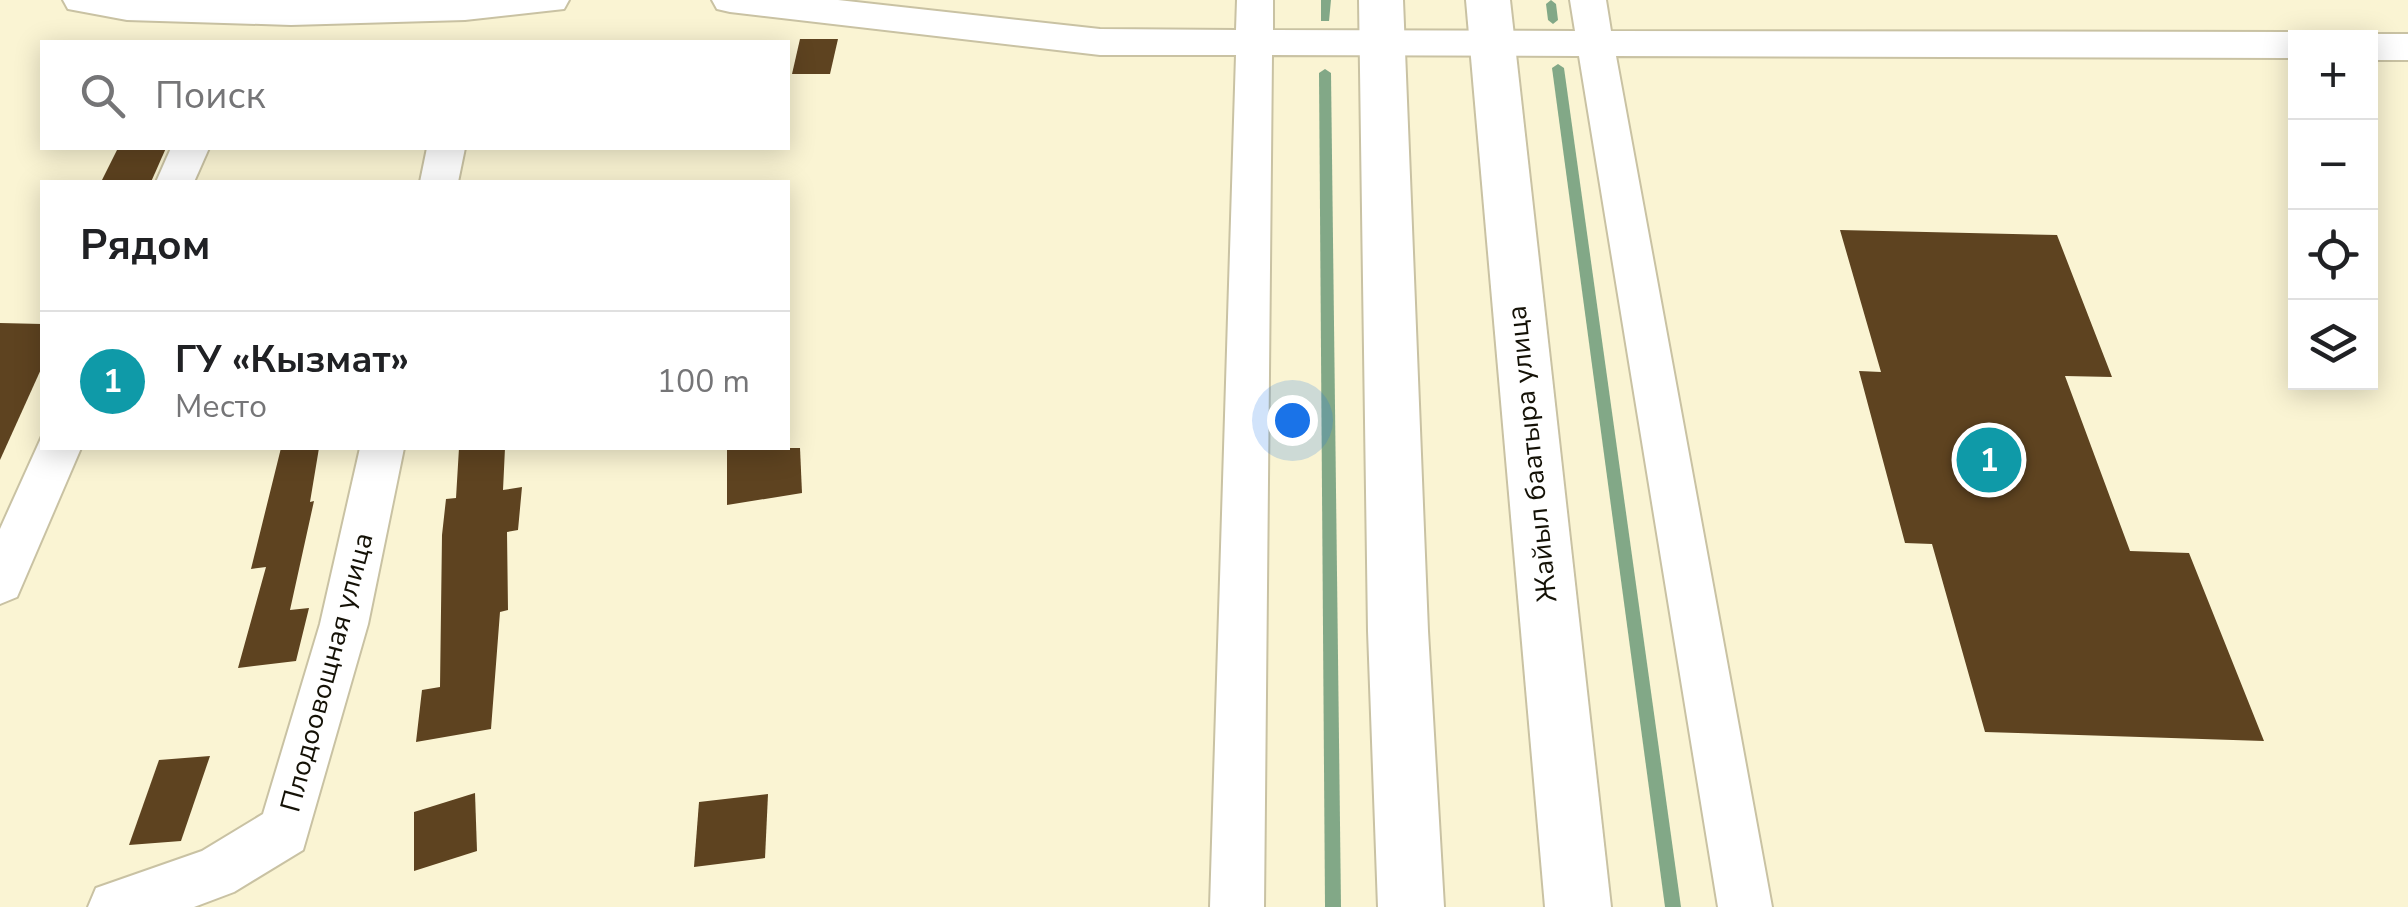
<!DOCTYPE html>
<html lang="ru">
<meta charset="utf-8">
<style>
:root{--surface:#fff;--page:#f6f6f6;--text:#202124;--muted:#757577;--line:#e0e0e0;--accent:#2563eb}
body{margin:0;font-family:"Nunito Sans",sans-serif;background:var(--page);color:var(--text)}
.controls{position:absolute;right:30px;top:30px;display:grid;overflow:hidden;border-radius:0px;box-shadow:0 5px 25px #0003}
.controls button{width:90px;height:90px;display:grid;place-items:center;padding:0;border:0;border-bottom:2px solid var(--line);background:var(--surface);color:var(--text);font:50px sans-serif}
.you{position:absolute;left:1292px;top:420px;width:35px;height:35px;margin:-25px;border:8px solid #fff;border-radius:50%;background:#1a73e8;box-shadow:0 0 0 15px #1a73e833}
.badge{display:grid;place-items:center;width:65px;height:65px;border-radius:50%;background:var(--accent);color:#fff;font-size:32px;font-weight:700}
.pin{position:absolute;translate:-50% -50%;border:5px solid #fff;box-shadow:0 2px 10px #0006}
.list{margin:0;padding:0;list-style:none}
h2{display:flex;justify-content:space-between;align-items:center;height:130px;margin:0;padding:0 40px;font-size:42px}
h2 small{font-size:32px;font-weight:400;color:var(--muted)}
.list li{display:grid;grid-template-columns:65px 1fr auto;gap:30px;align-items:center;box-sizing:border-box;height:140px;padding:0 40px;border-top:2px solid var(--line)}
.list b{display:block;font-size:38px;white-space:nowrap}
.list p{margin:0;font-size:32px;white-space:nowrap;color:var(--muted)}
.list em{font-size:32px;font-style:normal;color:var(--muted)}
.icon{flex:none;width:55px;height:55px;fill:none;stroke:currentColor;stroke-width:2;stroke-linecap:round;stroke-linejoin:round}
.map{position:relative;flex:none;width:2408px;height:907px;overflow:hidden}
.search{position:absolute;background:var(--surface);box-shadow:0 5px 25px #0003;left:40px;top:40px;width:750px;height:110px;display:flex;align-items:center;gap:25px;box-sizing:border-box;padding:0 35px;border-radius:0px;color:var(--muted);font-size:38px}
.panel{position:absolute;background:var(--surface);box-shadow:0 5px 25px #0003;left:40px;top:180px;width:750px;height:270px;border-radius:0px}
.map>svg:first-child{display:block}
</style>
<div class="map">
<svg width="2408" height="907" viewBox="0 0 2408 907">
<rect width="100%" height="100%" fill="#faf4d3"/>
<g fill="none" stroke-linecap="round" stroke-linejoin="round">
<g fill="#82a887" fill-rule="evenodd">
<path d="M1321,0H1331L1329,21H1321Z"/>
<path d="M1551,0L1556,4L1558,20L1553,24L1548,20L1546,4Z"/>
<path d="M1558,64L1564,68L1681,907H1665L1552,68Z"/>
<path d="M1325,69L1331,73L1341,907H1325L1319,73Z"/>
</g>
</g>
<g fill="#5e4320">
<path d="M800,39H838L830,74H792Z"/>
<path d="M118,148H166L151,182H101Z"/>
<path d="M1840,230L2057,235L2112,377L2065,376L2130,551L2189,553L2264,741L1985,732L1932,544L1905,543L1859,371L1881,372Z"/>
<path d="M0,323L42,324V367L0,460Z"/>
<path d="M281,448H319L310,502L314,501L290,610L309,608L296,661L238,668L266,567L251,569Z"/>
<path d="M459,448H505L503,490L522,487L518,530L507,532L508,610L500,612L491,729L416,742L422,690L440,687L442,535L446,499L456,498Z"/>
<path d="M727,448H800L802,493L727,505Z"/>
<path d="M210,756L181,841L129,845L159,760Z"/>
<path d="M475,793L477,851L414,871V812Z"/>
<path d="M768,794L765,858L694,867L699,802Z"/>
</g>
<g fill="none" stroke-linecap="round" stroke-linejoin="round">
<defs>
<g id="minor">
<path d="M63,0H569L564,9L465,20L291,25L127,20L68,9Z"/>
<path d="M712,0H838L1100,29L1236,30L1237,0H1273V30L1575,31L1570,0H1606L1611,31L2296,32L2310,38H2296V58L1616,56L1772,907H1718L1579,56L1272,55L1264,907H1210L1236,55H1100L730,12L717,9Z"/>
<path d="M2370,34H2408V60H2370V38H2359Z"/>
<path d="M171,148H209L194,182H156Z"/>
<path d="M427,148H465L458,182H420Z"/>
<path d="M42,436V448H81L17,597L0,604V529Z"/>
<path d="M360,448H404L368,624L303,850L234,892L194,907H88L96,888L202,851L263,814L320,624Z"/>
</g>
<g id="primary">
<path d="M1359,0H1403L1428,631L1444,907H1378L1368,631Z"/>
<path d="M1466,0H1510L1611,907H1545Z"/>
</g>
</defs>
<use href="#minor" stroke="#c9c2a3" stroke-width="4"/>
<use href="#primary" stroke="#c9c2a3" stroke-width="4"/>
<use href="#minor" fill="#fff" fill-rule="evenodd"/>
<use href="#primary" fill="#fff" fill-rule="evenodd"/>
</g>
<g text-anchor="middle" stroke-width="10" stroke-linejoin="round" paint-order="stroke">
<g font-size="28" fill="#141106" stroke="#fff">
<text transform="translate(1531 454) rotate(-96)" y="10">Жайыл баатыра улица</text>
<text transform="translate(326 672) rotate(-75)" y="10">Плодоовощная улица</text>
</g>
</g>
</svg>
<div class="controls">
<button>+</button>
<button>−</button>
<button><svg class="icon" aria-label="locate" viewBox="0 0 24 24"><circle cx="12" cy="12" r="6"/><path d="M12 2v4M12 18v4M2 12h4M18 12h4"/></svg></button>
<button><svg class="icon" aria-label="layers" viewBox="0 0 24 24"><path d="M12 4l9 5-9 5-9-5zM3 14l9 5 9-5"/></svg></button>
</div>
<div class="you"></div>
<div class="pin badge" style="left:1989px;top:460px;background:#0f9aa8">1</div>
<div class="search"><svg class="icon" aria-label="search" viewBox="0 0 24 24"><circle cx="10" cy="10" r="6"/><path d="M15 15l6 6"/></svg>Поиск</div>
<section class="panel">
<h2>Рядом<small></small></h2>
<ul class="list">
<li><span class="badge" style="background:#0f9aa8">1</span><div><b>ГУ «Кызмат»</b><p>Место</p></div><em>100 m</em></li>
</ul>
</section>
</div>
